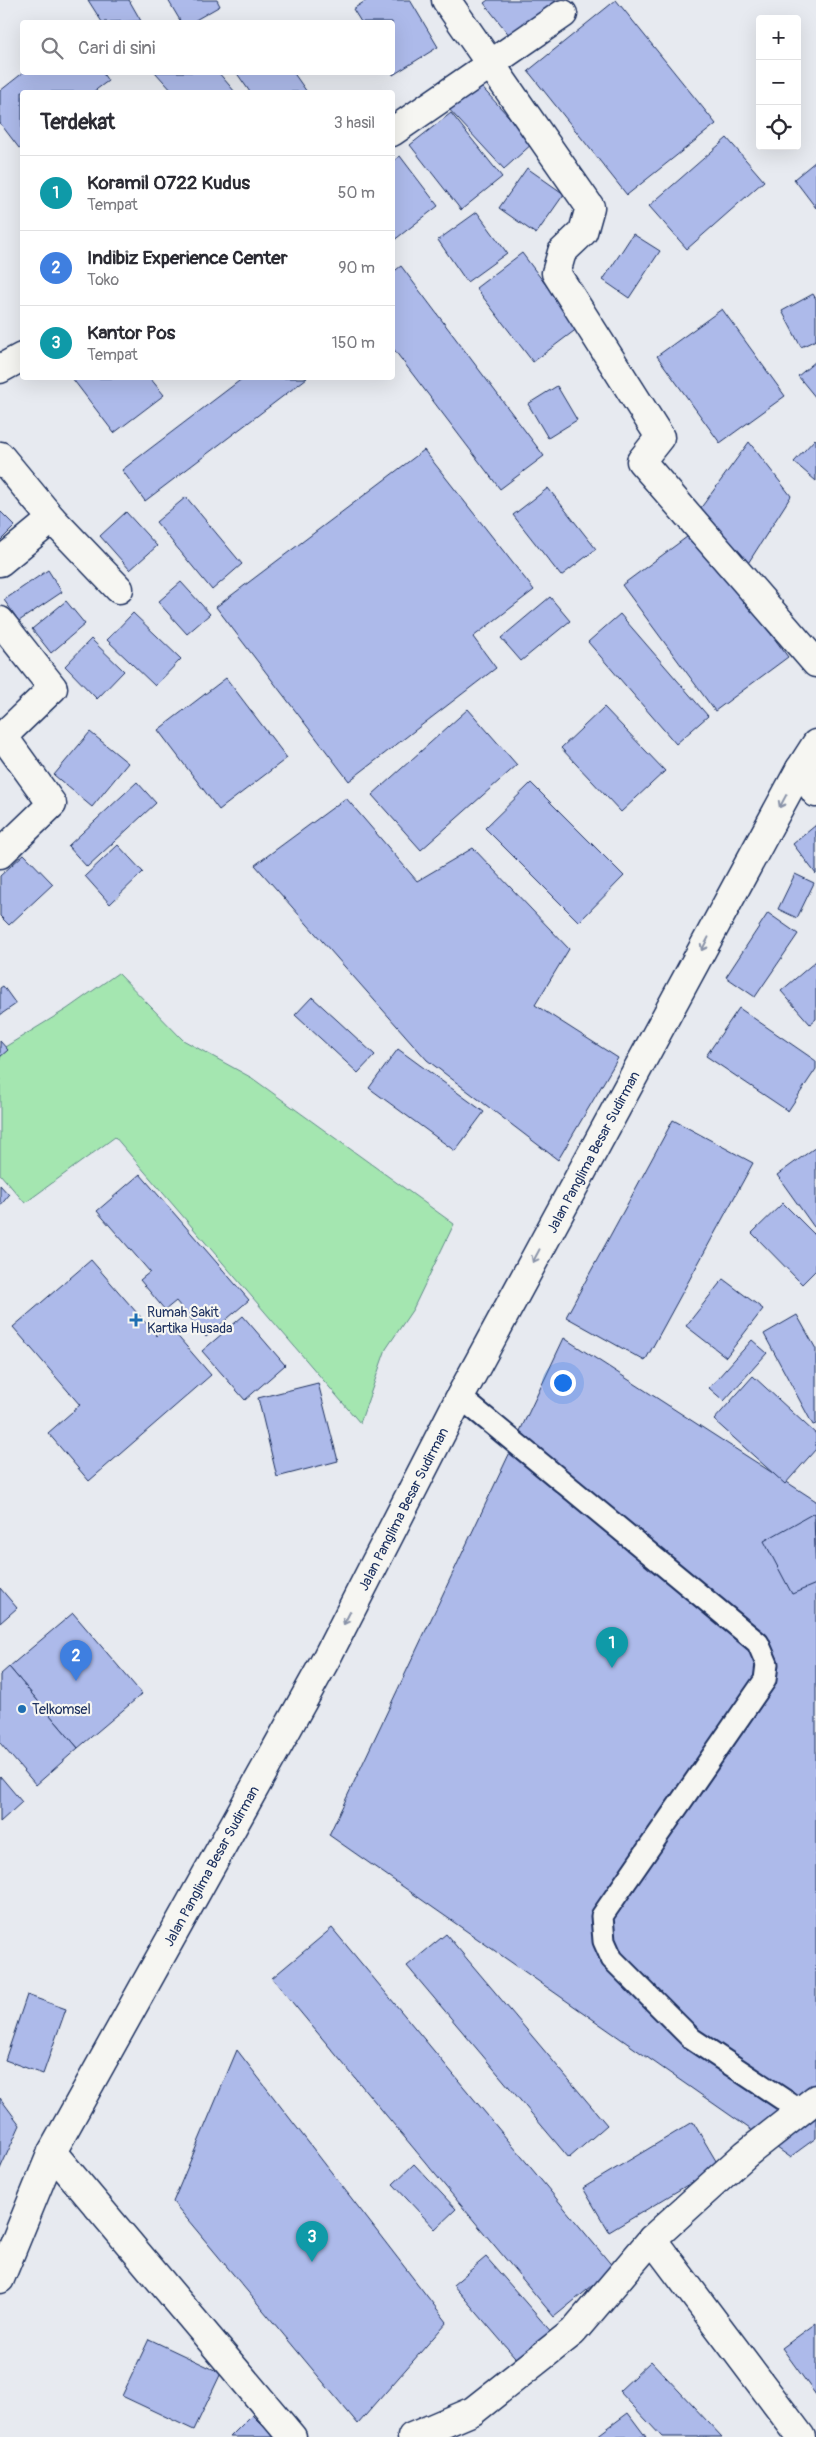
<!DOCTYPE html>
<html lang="id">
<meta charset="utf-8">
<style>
:root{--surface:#fff;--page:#f2f2f3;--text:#2b2b33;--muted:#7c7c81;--line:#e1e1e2;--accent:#0b8043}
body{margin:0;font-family:Pangolin,sans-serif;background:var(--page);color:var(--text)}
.controls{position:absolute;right:15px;top:15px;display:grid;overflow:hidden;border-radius:5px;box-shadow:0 5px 20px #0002}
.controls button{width:45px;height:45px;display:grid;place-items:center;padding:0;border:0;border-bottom:1px solid var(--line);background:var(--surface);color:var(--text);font:25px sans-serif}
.you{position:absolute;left:562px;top:1382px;width:18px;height:18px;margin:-12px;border:4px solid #fff;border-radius:50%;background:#1a73e8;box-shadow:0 0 0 8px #1a73e833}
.badge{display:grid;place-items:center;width:32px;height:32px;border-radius:50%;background:var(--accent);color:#fff;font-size:16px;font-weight:700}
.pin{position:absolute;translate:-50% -41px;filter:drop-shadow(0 1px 2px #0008)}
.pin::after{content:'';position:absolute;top:26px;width:18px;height:15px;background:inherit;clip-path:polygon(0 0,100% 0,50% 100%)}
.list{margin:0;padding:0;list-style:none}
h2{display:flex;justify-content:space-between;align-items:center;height:65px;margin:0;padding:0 20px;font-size:21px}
h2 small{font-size:16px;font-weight:400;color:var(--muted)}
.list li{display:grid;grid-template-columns:32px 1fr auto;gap:15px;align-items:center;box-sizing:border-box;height:75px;padding:0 20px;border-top:1px solid var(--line)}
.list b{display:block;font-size:19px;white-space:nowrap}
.list p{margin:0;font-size:16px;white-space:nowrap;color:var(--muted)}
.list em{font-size:16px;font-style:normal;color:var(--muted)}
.icon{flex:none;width:28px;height:28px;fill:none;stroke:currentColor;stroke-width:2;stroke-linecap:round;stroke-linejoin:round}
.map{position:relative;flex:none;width:816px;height:2437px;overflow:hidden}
.search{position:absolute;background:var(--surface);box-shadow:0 5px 20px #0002;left:20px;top:20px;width:375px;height:55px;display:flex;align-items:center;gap:12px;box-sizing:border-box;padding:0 18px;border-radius:5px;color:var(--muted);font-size:19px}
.panel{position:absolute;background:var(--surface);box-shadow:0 5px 20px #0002;left:20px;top:90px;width:375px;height:290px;border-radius:5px}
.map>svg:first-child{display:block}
</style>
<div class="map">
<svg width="816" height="2437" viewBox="0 0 816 2437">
<rect width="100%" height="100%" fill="#e7eaf0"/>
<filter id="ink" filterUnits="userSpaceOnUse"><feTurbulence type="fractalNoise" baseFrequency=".02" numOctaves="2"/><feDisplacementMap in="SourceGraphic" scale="10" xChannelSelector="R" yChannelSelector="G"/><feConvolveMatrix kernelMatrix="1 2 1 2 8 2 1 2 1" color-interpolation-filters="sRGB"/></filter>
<g filter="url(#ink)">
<path fill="#a4e6b0" stroke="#608a87" d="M118,973L183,1040L252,1078L454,1224L413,1309L386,1349L360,1423L115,1137L25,1203L0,1174V1050L67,1009Z"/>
<g fill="#adbaea" stroke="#1b2f5e">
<path d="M88,0H129L141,21L102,22Z"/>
<path d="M168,0H217L220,6L192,22H181Z"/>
<path d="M367,0H410L438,47L393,75L392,22H361L353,9Z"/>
<path d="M488,0H564L514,41L484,3Z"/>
<path d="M616,0L716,124L627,195L528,71Z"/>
<path d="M24,72H102L108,81L93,92H22V146L19,148L0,123V91Z"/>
<path d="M155,72H218L235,92H173Z"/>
<path d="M236,72H293L307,92H250Z"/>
<path d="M476,81L533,143L504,169L447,107Z"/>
<path d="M451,113L502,177L461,210L410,145Z"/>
<path d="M727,138L764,181L687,249L649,206Z"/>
<path d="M400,156L438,206L393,241L392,162Z"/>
<path d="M816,161V208L794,179Z"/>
<path d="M527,168L564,194L536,234L499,208Z"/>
<path d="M477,212L507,253L467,282L438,240Z"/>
<path d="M633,234L660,251L629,298L603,280Z"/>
<path d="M522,253L578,328L533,362L476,288Z"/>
<path d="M401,266L544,456L500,489L392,347V273Z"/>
<path d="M813,294L816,299V340L801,347L782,311Z"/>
<path d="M722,309L785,396L720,443L657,356Z"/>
<path d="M816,361V398L798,376Z"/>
<path d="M72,378H150L164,395L114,433Z"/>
<path d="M243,378H307L145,501L122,470Z"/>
<path d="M557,386L577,420L548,438L528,404Z"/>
<path d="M815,439L816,440V481L794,462Z"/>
<path d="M749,442L791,496L745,568L700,509Z"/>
<path d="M424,450L534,590L473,637L496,668L349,781L216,607Z"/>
<path d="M548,488L596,549L561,576L513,515Z"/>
<path d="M186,497L242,564L212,590L156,522Z"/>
<path d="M0,511L15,526L0,541Z"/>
<path d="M126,512L157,546L130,570L100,536Z"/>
<path d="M695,531L788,657L715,711L622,585Z"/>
<path d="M48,570L62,592L19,621L4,600Z"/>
<path d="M181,582L210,614L187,634L158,602Z"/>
<path d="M550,597L570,621L521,661L501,638Z"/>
<path d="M66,601L85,624L51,653L32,629Z"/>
<path d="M133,613L181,659L155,686L107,640Z"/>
<path d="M620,614L708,716L676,744L588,642Z"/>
<path d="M91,639L124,671L97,699L65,666Z"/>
<path d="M226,678L287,758L219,810L158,730Z"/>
<path d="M604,707L665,771L621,812L561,748Z"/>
<path d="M468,709L517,765L421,850L372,795Z"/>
<path d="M90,732L128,763L92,807L54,775Z"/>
<path d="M137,782L156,803L87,867L68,846Z"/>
<path d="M531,783L624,876L579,922L485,828Z"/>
<path d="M346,798L417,881L473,848L569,949L535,1005L618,1058L558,1160L427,1060L255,865Z"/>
<path d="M816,825V874L793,844Z"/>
<path d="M118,845L143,872L110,904L85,876Z"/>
<path d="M24,854L53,884L9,925L0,916V876Z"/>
<path d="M795,874L814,883L797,918L778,909Z"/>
<path d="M768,913L798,934L755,997L726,977Z"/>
<path d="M816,961V1019L810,1024L781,991Z"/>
<path d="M3,986L16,1004L0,1015V988Z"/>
<path d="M312,997L375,1055L358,1073L295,1015Z"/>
<path d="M739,1008L816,1061V1069L788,1111L706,1056Z"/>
<path d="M0,1041L8,1050L0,1057Z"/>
<path d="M398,1049L484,1112L455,1151L369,1088Z"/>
<path d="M673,1120L753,1163L645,1361L566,1317Z"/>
<path d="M816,1147V1226L814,1227L777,1175Z"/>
<path d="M140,1174L249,1300L206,1337L176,1301L165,1310L140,1280L150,1272L97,1211Z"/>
<path d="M0,1185L9,1195L0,1206Z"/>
<path d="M783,1203L816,1236V1270L802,1284L752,1233Z"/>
<path d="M91,1260L157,1336L168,1325L211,1375L89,1481L48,1433L80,1405L13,1327Z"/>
<path d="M723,1279L763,1309L726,1357L686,1326Z"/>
<path d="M797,1315L816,1349V1424L813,1425L764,1334Z"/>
<path d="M243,1316L285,1365L245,1400L202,1351Z"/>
<path d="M564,1338L816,1501V2138L790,2157L329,1835Z"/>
<path d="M752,1340L767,1353L724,1401L709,1388Z"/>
<path d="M753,1376L816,1434V1449L785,1484L714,1420Z"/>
<path d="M318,1383L338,1461L277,1477L258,1398Z"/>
<path d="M814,1513L816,1584L792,1594L764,1541Z"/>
<path d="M0,1588L17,1608L0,1623Z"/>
<path d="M73,1613L142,1694L78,1748L9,1667Z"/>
<path d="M9,1667L78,1748L36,1785L0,1743V1675Z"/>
<path d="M0,1776L22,1802L0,1822Z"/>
<path d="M332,1928L614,2268L554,2317L272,1978Z"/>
<path d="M446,1934L607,2125L569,2158L407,1966Z"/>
<path d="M27,1995L66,2009L43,2074L5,2060Z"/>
<path d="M237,2050L447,2322L358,2424L173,2202Z"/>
<path d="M0,2098L20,2125L0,2169Z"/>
<path d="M693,2122L719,2166L609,2232L583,2188Z"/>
<path d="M414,2164L456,2209L435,2229L393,2184Z"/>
<path d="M486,2257L553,2334L520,2363L453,2285Z"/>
<path d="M816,2323V2395L782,2348Z"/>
<path d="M149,2339L221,2373L194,2430L122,2396Z"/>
<path d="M651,2361L722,2437H662L619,2391Z"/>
<path d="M628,2413L646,2437H597V2436Z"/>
<path d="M252,2415L274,2437H230Z"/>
</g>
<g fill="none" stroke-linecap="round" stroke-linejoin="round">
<defs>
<path id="lane" d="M460,1397L758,1643L767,1664L765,1680L602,1916L604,1941L612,1959L692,2039L799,2110"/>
<g id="street">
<path d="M446,0L590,207L583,232L562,252L556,273L660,437L641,461L816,663"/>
<path d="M392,132L563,14"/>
<path d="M0,369L22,357"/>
<path d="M0,456L52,519L0,562"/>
<path d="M52,519L119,589"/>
<path d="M0,621L53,688L3,736L52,804L0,854"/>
<path d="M800,769L816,793"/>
<path d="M52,2152L292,2437"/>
<path d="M652,2239L801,2437"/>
<path d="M412,2437L473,2411L573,2332L652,2239L746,2154L816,2099"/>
</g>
<path id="secondary" d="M0,2279L52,2152L325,1661L460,1397L800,769L816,744"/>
</defs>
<use href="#lane" stroke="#1b2f5e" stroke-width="25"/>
<use href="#street" stroke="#1b2f5e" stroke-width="31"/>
<use href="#secondary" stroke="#1b2f5e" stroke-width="31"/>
<use href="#lane" stroke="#f6f6f2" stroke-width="21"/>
<use href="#street" stroke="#f6f6f2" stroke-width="28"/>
<use href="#secondary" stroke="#f6f6f2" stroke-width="28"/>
</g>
<defs><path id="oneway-shaft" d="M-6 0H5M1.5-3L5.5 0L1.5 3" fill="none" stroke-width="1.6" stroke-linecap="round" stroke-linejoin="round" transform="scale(1.25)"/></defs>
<g stroke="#8892a8">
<use href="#oneway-shaft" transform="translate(783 801) rotate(118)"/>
<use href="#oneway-shaft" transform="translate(705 944) rotate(118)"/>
<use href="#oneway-shaft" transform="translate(536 1256) rotate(118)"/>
<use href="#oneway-shaft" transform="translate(347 1618) rotate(117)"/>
</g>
</g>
<g fill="#1f6fb2" stroke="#f6f6f2" stroke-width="2">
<path d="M133.5 1312.5h5v5h5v5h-5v5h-5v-5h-5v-5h5z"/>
<circle cx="22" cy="1709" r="5"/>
</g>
<g text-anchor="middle" stroke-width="4.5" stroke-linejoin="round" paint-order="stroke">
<g font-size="14" fill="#1b2f5e" stroke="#f6f6f2">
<text transform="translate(593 1152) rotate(-62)" y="5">Jalan Panglima Besar Sudirman</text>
<text transform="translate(403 1509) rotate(-63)" y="5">Jalan Panglima Besar Sudirman</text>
<text transform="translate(211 1866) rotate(-61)" y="5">Jalan Panglima Besar Sudirman</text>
</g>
<g font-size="14" fill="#1b2f5e" stroke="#f6f6f2" text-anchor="start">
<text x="147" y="1317">Rumah Sakit<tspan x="147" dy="16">Kartika Husada</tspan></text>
<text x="32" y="1714">Telkomsel</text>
</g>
</g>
</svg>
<div class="controls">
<button>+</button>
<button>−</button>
<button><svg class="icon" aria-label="locate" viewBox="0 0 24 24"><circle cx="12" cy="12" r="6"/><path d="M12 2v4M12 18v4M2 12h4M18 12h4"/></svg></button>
</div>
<div class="you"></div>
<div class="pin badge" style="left:612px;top:1668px;background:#0f9aa8">1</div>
<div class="pin badge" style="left:76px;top:1681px;background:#3f7fe0">2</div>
<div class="pin badge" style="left:312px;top:2262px;background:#0f9aa8">3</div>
<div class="search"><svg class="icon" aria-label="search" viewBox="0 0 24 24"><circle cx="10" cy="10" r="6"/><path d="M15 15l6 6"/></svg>Cari di sini</div>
<section class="panel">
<h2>Terdekat<small>3 hasil</small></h2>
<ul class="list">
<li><span class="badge" style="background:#0f9aa8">1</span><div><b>Koramil 0722 Kudus</b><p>Tempat</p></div><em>50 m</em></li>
<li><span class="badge" style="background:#3f7fe0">2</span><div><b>Indibiz Experience Center</b><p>Toko</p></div><em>90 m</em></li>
<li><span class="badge" style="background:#0f9aa8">3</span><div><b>Kantor Pos</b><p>Tempat</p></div><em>150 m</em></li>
</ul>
</section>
</div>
